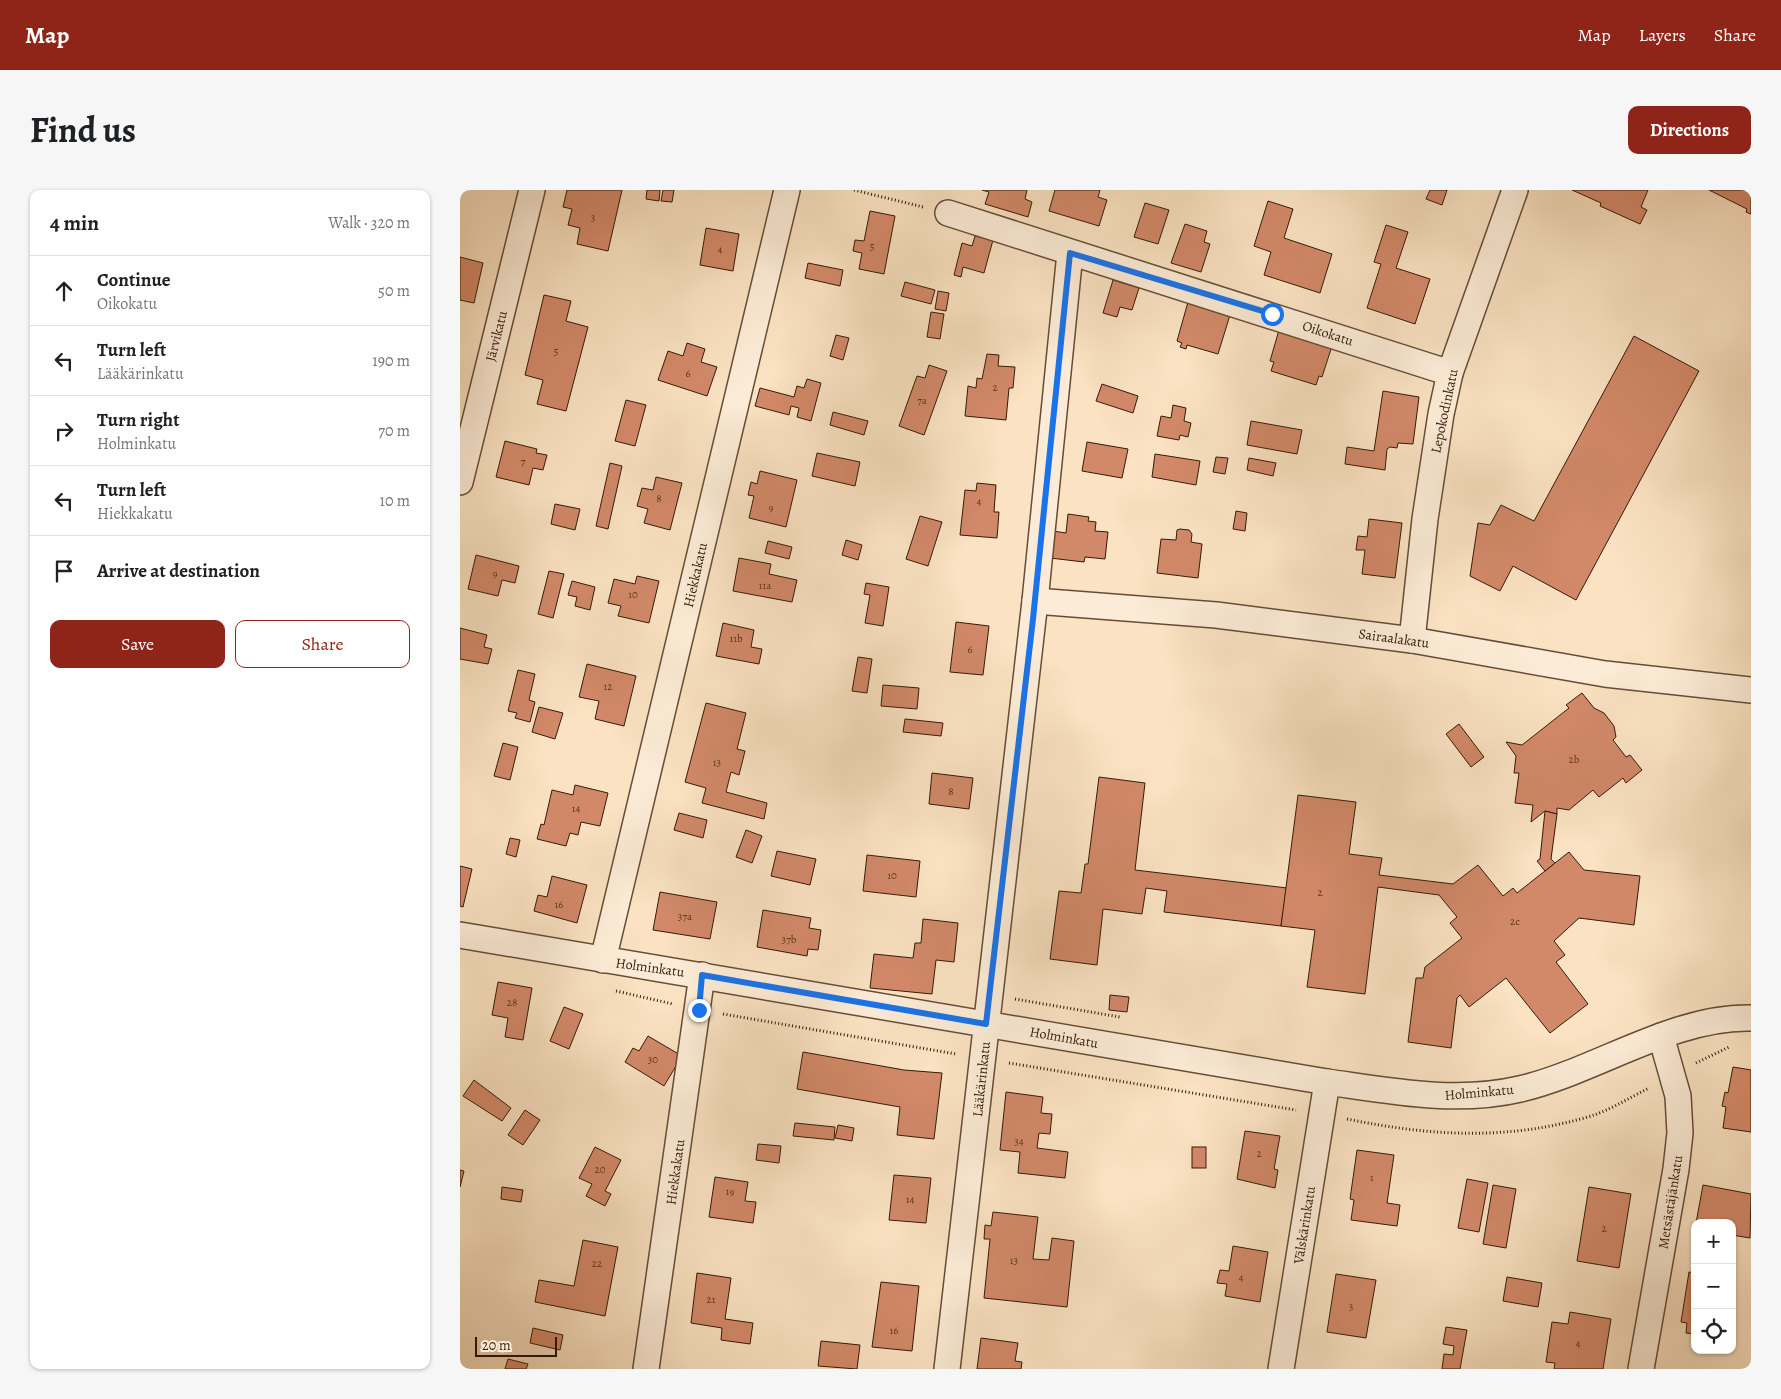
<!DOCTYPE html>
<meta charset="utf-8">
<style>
:root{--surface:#fff;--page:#f6f6f6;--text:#202124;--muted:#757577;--line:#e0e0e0;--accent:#8f2418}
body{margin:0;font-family:Alegreya,serif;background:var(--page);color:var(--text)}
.controls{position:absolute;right:15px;bottom:15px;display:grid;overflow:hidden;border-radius:10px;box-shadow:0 1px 4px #0004}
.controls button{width:45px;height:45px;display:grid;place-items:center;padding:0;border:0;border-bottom:1px solid var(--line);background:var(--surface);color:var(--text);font:25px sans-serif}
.scale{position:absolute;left:15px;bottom:12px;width:82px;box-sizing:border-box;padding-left:5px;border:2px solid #351a07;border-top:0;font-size:14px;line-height:18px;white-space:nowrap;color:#351a07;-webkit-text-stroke:4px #fcecd7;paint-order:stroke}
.stop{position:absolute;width:15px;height:15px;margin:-11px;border:4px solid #1a73e8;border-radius:50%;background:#fff}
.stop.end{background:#1a73e8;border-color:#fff;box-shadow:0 1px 5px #0008}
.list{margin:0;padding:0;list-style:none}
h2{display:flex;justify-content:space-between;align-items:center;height:65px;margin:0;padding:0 20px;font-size:21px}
h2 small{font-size:16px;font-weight:400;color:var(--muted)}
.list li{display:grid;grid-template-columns:32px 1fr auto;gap:15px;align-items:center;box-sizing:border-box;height:70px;padding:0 20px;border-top:1px solid var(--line)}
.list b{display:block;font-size:19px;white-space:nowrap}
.list p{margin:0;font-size:16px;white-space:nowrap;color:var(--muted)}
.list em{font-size:16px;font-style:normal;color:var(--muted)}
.actions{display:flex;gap:10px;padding:15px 20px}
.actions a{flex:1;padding:11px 0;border:1px solid var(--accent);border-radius:10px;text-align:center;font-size:18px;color:var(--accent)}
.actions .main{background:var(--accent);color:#fff}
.icon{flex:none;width:28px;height:28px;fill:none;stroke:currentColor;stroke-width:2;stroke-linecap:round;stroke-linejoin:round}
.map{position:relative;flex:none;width:1291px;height:1179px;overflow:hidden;border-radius:10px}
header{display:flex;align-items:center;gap:30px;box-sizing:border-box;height:70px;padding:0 25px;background:var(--accent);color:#fff}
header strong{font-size:24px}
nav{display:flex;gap:28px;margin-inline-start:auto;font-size:18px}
.intro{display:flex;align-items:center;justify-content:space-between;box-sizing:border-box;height:120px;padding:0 30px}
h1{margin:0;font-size:35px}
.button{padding:12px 22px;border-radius:10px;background:var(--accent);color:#fff;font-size:18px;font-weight:700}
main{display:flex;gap:30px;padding:0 30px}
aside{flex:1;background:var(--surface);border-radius:10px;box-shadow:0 1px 4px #0004}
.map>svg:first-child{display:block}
</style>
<header>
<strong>Map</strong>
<nav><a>Map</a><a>Layers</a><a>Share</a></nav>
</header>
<div class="intro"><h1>Find us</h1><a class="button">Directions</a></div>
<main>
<aside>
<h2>4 min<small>Walk · 320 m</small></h2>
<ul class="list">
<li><svg class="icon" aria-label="ahead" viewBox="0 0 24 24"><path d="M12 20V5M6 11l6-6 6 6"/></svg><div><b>Continue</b><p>Oikokatu</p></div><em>50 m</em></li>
<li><svg class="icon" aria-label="left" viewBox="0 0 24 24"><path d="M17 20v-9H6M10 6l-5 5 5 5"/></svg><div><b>Turn left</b><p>Lääkärinkatu</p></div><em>190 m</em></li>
<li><svg class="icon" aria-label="right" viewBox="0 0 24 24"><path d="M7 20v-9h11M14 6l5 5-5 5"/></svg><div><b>Turn right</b><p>Holminkatu</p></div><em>70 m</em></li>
<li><svg class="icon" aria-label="left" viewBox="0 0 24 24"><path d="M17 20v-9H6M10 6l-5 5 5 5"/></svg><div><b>Turn left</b><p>Hiekkakatu</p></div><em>10 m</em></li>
<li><svg class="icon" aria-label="arrive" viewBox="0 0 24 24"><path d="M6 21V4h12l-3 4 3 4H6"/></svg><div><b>Arrive at destination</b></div></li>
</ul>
<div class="actions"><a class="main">Save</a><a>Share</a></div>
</aside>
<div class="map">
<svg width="1291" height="1179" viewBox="0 0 1291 1179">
<rect width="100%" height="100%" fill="#fae2c2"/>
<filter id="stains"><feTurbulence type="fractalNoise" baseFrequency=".004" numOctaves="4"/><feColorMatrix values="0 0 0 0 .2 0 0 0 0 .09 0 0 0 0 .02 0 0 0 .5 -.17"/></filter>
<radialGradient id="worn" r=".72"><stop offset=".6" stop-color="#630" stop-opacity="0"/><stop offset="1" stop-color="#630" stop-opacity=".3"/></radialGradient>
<g fill="#d28969" stroke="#351a07">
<path d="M107,0H162L148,61L117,54L120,38L108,35L112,19L103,17Z"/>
<path d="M187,0H200L199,11L186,9Z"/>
<path d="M203,0H214L212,12L201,11Z"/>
<path d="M522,0H567L565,9L572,12L568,27L525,14L529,2Z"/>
<path d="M595,0H640L638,7L647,10L639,36L589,21Z"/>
<path d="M970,0H987L982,15L966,9Z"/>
<path d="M1112,0H1188L1181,17L1187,20L1180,34L1140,16L1141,13Z"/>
<path d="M1249,0H1291V24L1286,22L1287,19Z"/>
<path d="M808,11L833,19L824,48L872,64L860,103L804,85L811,62L794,56Z"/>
<path d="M685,13L709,20L698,54L674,47Z"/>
<path d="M410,21L435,26L424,84L399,79L402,63L393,61L395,50L404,51Z"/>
<path d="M725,34L747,41L744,52L750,54L741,82L711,73Z"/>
<path d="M926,35L948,42L936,78L970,89L955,134L907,118L921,74L914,72Z"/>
<path d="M246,38L279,44L273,81L240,75Z"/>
<path d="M515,46L533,50L524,83L503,77L501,87L494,85L502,53L512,56Z"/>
<path d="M0,67L23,73L14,113L0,110Z"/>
<path d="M348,73L383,80L380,96L345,88Z"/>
<path d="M653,90L679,98L672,120L660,117L657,127L643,123Z"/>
<path d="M445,92L475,100L471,114L441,106Z"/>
<path d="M478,101L489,103L486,121L475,119Z"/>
<path d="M84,105L111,111L106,131L128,137L106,221L77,214L83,190L65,185Z"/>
<path d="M728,112L770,125L758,164L727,155L726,159L720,157L722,153L717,151Z"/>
<path d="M471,122L484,124L480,149L467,147Z"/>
<path d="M819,140L872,156L862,187L859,186L856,195L811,181L814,172L810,171Z"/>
<path d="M376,145L389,148L383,170L370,166Z"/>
<path d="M1174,146L1239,181L1116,410L1053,376L1040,401L1010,386L1018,333L1030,335L1041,315L1074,331Z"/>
<path d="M227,153L245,159L241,172L257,177L247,206L198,190L208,161L223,166Z"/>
<path d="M527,164L539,165L538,176L555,177L553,198H549L546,230L505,226L508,196L516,198L517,188L522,189Z"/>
<path d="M469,175L487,181L464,245L439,236L457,186L465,188Z"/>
<path d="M347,189L361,193L351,231L337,227L339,218L331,216L329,225L295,216L300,198L334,207L337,196L344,198Z"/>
<path d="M642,194L678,206L673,223L636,211Z"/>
<path d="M923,201L959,207L953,254L938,253L937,258L930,257L927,259L925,280L885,274L887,257L914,261Z"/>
<path d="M166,210L186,215L175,256L155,251Z"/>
<path d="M713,215L726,218L724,231L731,233L728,247L720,245L719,250L697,246L701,226L711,228Z"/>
<path d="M373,222L408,231L404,245L370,235Z"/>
<path d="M791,231L842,240L837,264L787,255Z"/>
<path d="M45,251L77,259L76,263L87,265L83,280L73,278L69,295L36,287Z"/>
<path d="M627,252L668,259L662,288L622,281Z"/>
<path d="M357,263L400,272L395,296L352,286Z"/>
<path d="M695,264L740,271L736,295L692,287Z"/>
<path d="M756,267L768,268L765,284L753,282Z"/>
<path d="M789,268L816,273L813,286L787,280Z"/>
<path d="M150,273L162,276L148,339L136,336Z"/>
<path d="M300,281L337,290L326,337L289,328L294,306L288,305L291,292L297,294Z"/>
<path d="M196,287L222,293L210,340L184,333L188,319L177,316L182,298L193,300Z"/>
<path d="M517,293L536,295L534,322H539L537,348L500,345L505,300L516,301Z"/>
<path d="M95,314L120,319L115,340L91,334Z"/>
<path d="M776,321L787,323L785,341L773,339Z"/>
<path d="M608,324L629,327L628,331L636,332L635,341L648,342L645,369L625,367L624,372L590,368L593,341L606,343Z"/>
<path d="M460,326L482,332L468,376L446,369Z"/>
<path d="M909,329L942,333L935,388L902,384L905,360H896L898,346L907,347Z"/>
<path d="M720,339L729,340L732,344L731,352L742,354L738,388L697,383L701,349L716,350L717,340Z"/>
<path d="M386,350L402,355L398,370L382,365Z"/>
<path d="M308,351L332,357L329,369L305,363Z"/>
<path d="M16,365L59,376L55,393L42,390L38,406L8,399Z"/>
<path d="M279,368L311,374L309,384L337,390L332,412L273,401Z"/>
<path d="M89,381L104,384L93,428L78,424Z"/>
<path d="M177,386L199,391L189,433L158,426L161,416L148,413L154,389L175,394Z"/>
<path d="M112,391L135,397L130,420L115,416L117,407L108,405Z"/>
<path d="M406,393L429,397L423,436L405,433L410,405L404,404Z"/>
<path d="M496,432L529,436L523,485L490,482Z"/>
<path d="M263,433L294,440L291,457L302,459L299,474L256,466Z"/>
<path d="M0,438L27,445L24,457L32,459L28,474L0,469Z"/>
<path d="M398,467L412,469L407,503L392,501Z"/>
<path d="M127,474L176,486L164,536L135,529L139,511L119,507Z"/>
<path d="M58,480L75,484L69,510L75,512L70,532L55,528L57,523L48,521Z"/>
<path d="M423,495L459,498L457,519L421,516Z"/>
<path d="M1122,503L1134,518L1144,523L1154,536L1156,547L1153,550L1166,567L1170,565L1182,580L1166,593L1163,588L1139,607L1133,600L1109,620L1097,618V624L1085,621L1071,632L1073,615L1055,613L1059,583H1054L1056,566L1046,552L1062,555L1109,518L1106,515Z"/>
<path d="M246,513L286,523L277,559L285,561L279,585L271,582L266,602L307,613L304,629L242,613L246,598L225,592Z"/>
<path d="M79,517L103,523L95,549L72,542Z"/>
<path d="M445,529L483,533L481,546L443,542Z"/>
<path d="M999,534L1024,567L1011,577L986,544Z"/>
<path d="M43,553L58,557L50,590L34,586Z"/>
<path d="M472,583L513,588L509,619L469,614Z"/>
<path d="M639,587L685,593L675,680L827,698L821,736L704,722L707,701L686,698L682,724L643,719L637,775L590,769L599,701L621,703L625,674H628Z"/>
<path d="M115,595L148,603L140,636L121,632L118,645L110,643L106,656L77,649L81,634L84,635L92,600L113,605Z"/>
<path d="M838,605L896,612L889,664L922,668L919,685L993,694L1018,675L1043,706L1053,698L1057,703L1109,662L1124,680L1180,686L1174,735L1119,728L1094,751L1105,765L1096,772L1128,814L1090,843L1046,788L1009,817L1000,805L997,808L991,858L948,852L956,788H963L965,777L1002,748L990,733L997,727L979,705L918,697L905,804L847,797L855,740L821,736Z"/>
<path d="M1085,621L1097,624L1091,669L1095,673L1085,681L1077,671L1080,669Z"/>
<path d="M219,623L247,630L243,648L214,640Z"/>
<path d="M286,640L302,646L292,673L276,667Z"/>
<path d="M50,648L60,650L56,667L46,664Z"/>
<path d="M317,661L356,669L350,695L311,686Z"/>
<path d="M407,665L460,671L456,707L403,701Z"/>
<path d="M0,676L12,679L3,717L0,716Z"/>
<path d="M92,686L127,695L117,733L74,721L78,705L87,707Z"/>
<path d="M200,702L257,712L250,749L193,740Z"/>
<path d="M303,720L351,728L349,738L361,740L358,760L348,759L347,766L297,757Z"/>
<path d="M463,729L498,733L494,772L476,770L472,804L410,798L414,764L453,768L455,753H461Z"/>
<path d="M38,792L72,798L63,850L45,847L48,828L32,825Z"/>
<path d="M650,805L669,807L667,822L649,820Z"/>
<path d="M104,817L123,824L109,859L90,851Z"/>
<path d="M188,846L222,866L204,896L165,872L173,858L179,861Z"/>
<path d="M343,862L444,880L482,883L474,949L437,945L440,917L337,899Z"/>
<path d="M1273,877L1291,880V942L1263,938L1266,917L1262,916L1265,902L1268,903Z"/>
<path d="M14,890L51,918L42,931L3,906Z"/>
<path d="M546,902L583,907L581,923L592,924L590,944L579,943L577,958L608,962L605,988L558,983L560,962L540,960Z"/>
<path d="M65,920L80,930L63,955L48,945Z"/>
<path d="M335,933L375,937L374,950L333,946Z"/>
<path d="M378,935L394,938L392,951L375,948Z"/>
<path d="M785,941L820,946L814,979L818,980L815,998L777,989Z"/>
<path d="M298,954L321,956L319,973L296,970Z"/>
<path d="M135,957L161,970L145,1001L151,1004L145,1016L126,1006L132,994L119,988Z"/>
<rect x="732" y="957" width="14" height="21"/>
<path d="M897,960L934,965L927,1013L940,1015L937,1036L891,1030L894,1010L890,1009Z"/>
<path d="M0,980L4,981L0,997Z"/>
<path d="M434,985L471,988L466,1033L429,1030Z"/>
<path d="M255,987L288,992L285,1011L296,1012L293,1033L249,1027Z"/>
<path d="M1007,989L1028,993L1019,1042L998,1038Z"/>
<path d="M1033,995L1056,999L1046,1058L1023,1054Z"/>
<path d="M1243,995L1291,1004L1290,1048L1272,1045V1033H1236Z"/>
<path d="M42,997L63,1000L61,1012L41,1009Z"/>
<path d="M1129,997L1171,1004L1159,1078L1117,1071Z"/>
<path d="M533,1022L578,1027L573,1069L589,1070L592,1048L614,1051L607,1117L524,1108L530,1049H524L525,1035L531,1036Z"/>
<path d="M123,1050L158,1057L145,1126L75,1112L79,1090L114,1096Z"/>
<path d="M773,1056L808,1062L800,1112L765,1106L767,1094L757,1093L760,1080L769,1081Z"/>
<path d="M1229,1082L1235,1083V1144L1226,1143L1227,1133L1221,1132Z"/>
<path d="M237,1083L271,1088L265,1129L293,1133L290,1154L261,1150L262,1138L231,1133Z"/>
<path d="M876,1084L916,1090L906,1148L867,1142Z"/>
<path d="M1047,1087L1082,1093L1078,1117L1043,1111Z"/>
<path d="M421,1092L459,1096L452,1161L412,1157Z"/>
<path d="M1110,1122L1151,1129L1143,1179H1094L1095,1173L1086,1172L1092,1132L1108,1134Z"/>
<path d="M986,1137L1007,1140L1000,1179H982L984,1164L993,1165L994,1156L983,1154Z"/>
<path d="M73,1138L103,1145L100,1160L70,1153Z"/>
<path d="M521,1148L558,1153L555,1171L562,1172L561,1179H517Z"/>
<path d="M361,1151L400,1155L397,1179L358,1176Z"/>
<path d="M48,1169L68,1174L66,1179H45Z"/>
</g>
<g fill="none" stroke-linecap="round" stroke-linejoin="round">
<defs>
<g id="minor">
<path d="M488,23L990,183"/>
<path d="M0,292L72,0"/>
<path d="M575,411L756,425L952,450L1145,484L1291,500"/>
<path d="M952,450L965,329L981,224L990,183L1055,0"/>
<path d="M0,745L867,892C931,901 996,914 1060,899C1134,882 1213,826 1291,828"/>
<path d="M143,770L327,0"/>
<path d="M186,1179L242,785"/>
<path d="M487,1179L575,411L610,63"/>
<path d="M821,1179L867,892"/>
<path d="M1181,1179L1216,979L1220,943L1218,906L1201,846"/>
</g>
</defs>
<use href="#minor" stroke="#664c36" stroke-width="28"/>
<g stroke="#351a07" stroke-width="3" stroke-dasharray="1 2.5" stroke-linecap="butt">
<path d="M394,0L463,17"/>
<path d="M156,801L213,814"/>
<path d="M555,809L660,827"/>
<path d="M263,824L496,864"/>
<path d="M549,873L836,920"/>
<path d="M1236,873L1269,857"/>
<path d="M887,929C970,946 1048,951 1131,926C1150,920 1171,907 1189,898"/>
</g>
<use href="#minor" stroke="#fcecd7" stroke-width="25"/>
</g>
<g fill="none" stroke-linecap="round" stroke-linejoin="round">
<path stroke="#1a73e8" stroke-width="6" d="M239,820L242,785L526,834L573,429L610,63L812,124"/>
</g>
<g text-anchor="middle" stroke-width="4" stroke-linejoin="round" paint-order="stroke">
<g font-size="11" fill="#5c3620">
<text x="133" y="31">3</text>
<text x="412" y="60">5</text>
<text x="260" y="63">4</text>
<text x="96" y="165">5</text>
<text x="228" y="187">6</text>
<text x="535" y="201">2</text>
<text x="462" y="214">7a</text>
<text x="63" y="275">7</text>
<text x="199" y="312">8</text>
<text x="519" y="315">4</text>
<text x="311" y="321">9</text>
<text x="35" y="387">9</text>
<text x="305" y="399">11a</text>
<text x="173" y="408">10</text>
<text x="276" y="452">11b</text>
<text x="510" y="463">6</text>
<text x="148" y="500">12</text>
<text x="1114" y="573">2b</text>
<text x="257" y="576">13</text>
<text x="491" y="605">8</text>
<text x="116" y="622">14</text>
<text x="432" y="689">10</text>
<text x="860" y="706">2</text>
<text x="99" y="718">16</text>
<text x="225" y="730">37a</text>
<text x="1055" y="735">2c</text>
<text x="329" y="753">37b</text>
<text x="52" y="816">28</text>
<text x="193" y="873">30</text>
<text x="559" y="955">34</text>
<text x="799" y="967">2</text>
<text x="140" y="983">20</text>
<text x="912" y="991">1</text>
<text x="270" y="1005">19</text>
<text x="450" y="1013">14</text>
<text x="1144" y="1042">2</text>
<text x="554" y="1074">13</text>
<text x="137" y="1077">22</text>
<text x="781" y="1091">4</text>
<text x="251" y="1113">21</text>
<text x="891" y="1120">3</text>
<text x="434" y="1144">16</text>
<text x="1118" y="1157">4</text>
</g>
<g font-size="14" fill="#351a07" stroke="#fcecd7">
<text transform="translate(868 143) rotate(18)" y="5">Oikokatu</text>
<text transform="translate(36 146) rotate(-76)" y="5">Järvikatu</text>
<text transform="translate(984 221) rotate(-78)" y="5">Lepokodinkatu</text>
<text transform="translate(235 385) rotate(-77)" y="5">Hiekkakatu</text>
<text transform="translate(934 448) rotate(8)" y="5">Sairaalakatu</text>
<text transform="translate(190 777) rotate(8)" y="5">Holminkatu</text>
<text transform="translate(604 847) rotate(10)" y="5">Holminkatu</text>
<text transform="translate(521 889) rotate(-84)" y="5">Lääkärinkatu</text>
<text transform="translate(1019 902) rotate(-5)" y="5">Holminkatu</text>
<text transform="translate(215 982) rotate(-82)" y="5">Hiekkakatu</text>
<text transform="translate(1210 1012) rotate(-81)" y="5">Metsästäjänkatu</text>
<text transform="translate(844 1035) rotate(-81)" y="5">Välskärinkatu</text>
</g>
</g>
<rect width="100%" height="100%" filter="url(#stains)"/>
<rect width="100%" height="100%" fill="url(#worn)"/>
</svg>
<div class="controls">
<button>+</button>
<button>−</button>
<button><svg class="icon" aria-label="locate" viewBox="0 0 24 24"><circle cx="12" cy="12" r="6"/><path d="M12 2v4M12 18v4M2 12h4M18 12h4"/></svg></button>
</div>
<div class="scale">20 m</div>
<div class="stop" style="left:812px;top:124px"></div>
<div class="stop end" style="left:239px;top:820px"></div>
</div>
</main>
